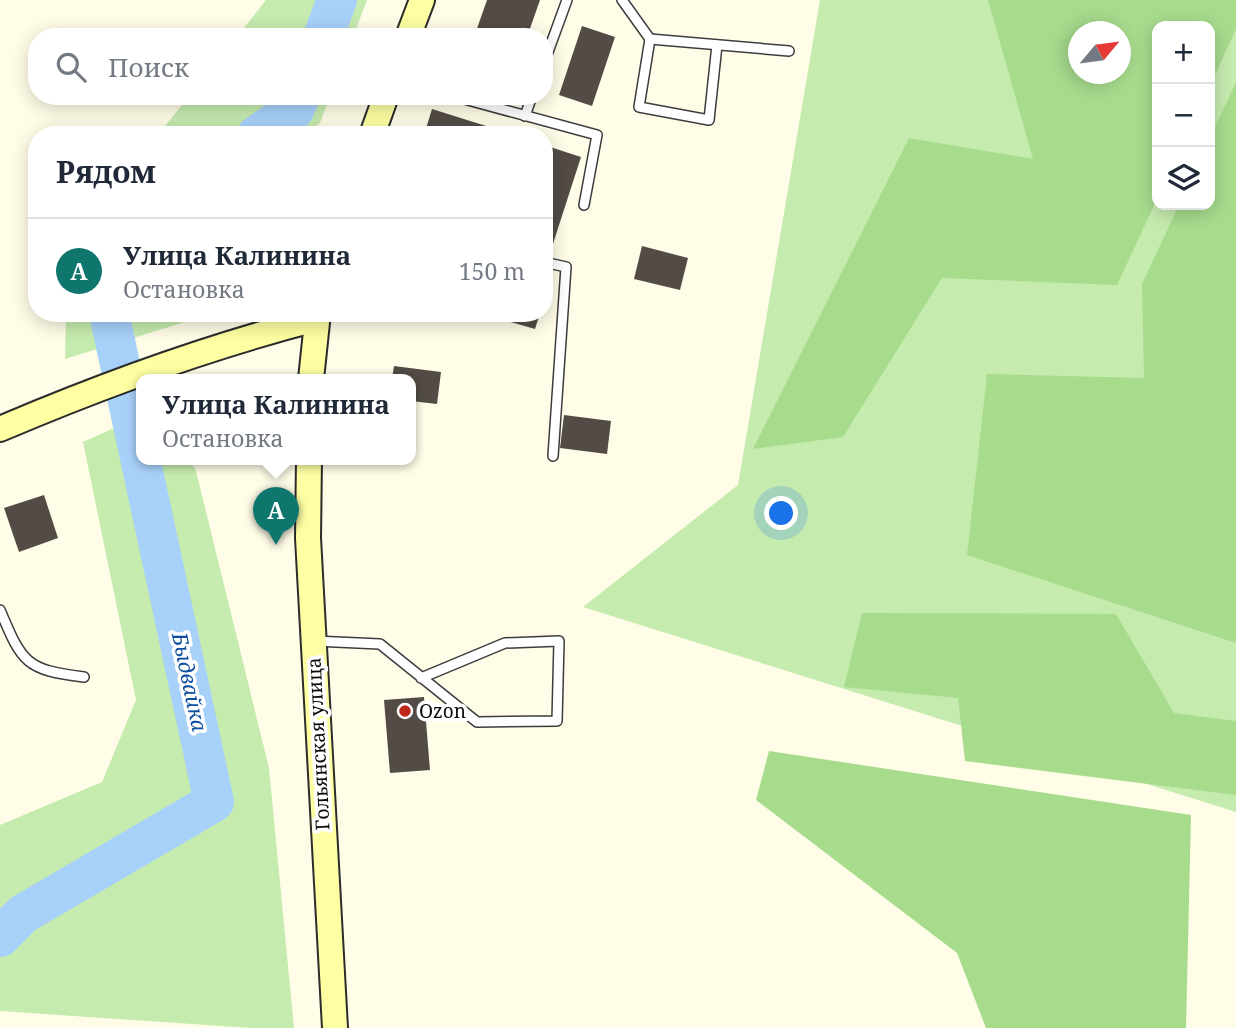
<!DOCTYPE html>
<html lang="ru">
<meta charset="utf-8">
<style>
:root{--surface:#fff;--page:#f6f6f7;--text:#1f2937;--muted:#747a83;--line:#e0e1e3;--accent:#0f766e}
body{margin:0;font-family:"Noto Serif",serif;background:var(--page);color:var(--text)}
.controls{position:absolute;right:21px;top:21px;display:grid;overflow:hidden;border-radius:14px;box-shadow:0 4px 18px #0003}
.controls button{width:63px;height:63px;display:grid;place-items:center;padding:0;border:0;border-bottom:2px solid var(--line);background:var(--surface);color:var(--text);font:35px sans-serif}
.compass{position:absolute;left:1068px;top:21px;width:63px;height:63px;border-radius:50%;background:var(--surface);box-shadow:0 4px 18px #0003;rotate:61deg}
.you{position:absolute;left:782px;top:514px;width:24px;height:24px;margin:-18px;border:5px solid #fff;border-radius:50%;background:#1a73e8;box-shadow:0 0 0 10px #1a73e833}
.badge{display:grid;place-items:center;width:46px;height:46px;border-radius:50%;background:var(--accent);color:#fff;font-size:23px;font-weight:700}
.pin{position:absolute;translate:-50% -58px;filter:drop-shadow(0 2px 4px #0008)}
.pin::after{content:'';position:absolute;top:37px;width:24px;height:21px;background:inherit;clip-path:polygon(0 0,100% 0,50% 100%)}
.popup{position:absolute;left:136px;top:374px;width:280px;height:91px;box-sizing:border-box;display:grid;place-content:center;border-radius:14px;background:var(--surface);filter:drop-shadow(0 2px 5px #0005);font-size:23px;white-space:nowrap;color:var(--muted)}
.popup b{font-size:26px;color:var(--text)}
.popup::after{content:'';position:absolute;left:50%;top:100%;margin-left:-14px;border:14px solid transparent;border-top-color:var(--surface)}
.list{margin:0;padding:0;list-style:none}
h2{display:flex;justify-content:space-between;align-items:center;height:91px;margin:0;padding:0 28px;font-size:30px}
h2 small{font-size:23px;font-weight:400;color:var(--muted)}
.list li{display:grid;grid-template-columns:46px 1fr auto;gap:21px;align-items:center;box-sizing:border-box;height:105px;padding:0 28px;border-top:2px solid var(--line)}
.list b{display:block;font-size:26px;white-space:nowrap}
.list p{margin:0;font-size:23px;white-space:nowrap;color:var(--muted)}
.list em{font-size:23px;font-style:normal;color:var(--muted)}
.icon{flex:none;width:38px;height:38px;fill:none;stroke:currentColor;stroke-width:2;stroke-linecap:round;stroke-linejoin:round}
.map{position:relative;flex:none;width:1236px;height:1028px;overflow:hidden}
.search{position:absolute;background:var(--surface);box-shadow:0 4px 18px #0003;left:28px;top:28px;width:525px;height:77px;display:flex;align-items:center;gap:18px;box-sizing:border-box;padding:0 24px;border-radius:28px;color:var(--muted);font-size:26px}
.panel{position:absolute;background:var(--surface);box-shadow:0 4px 18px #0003;left:28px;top:126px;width:525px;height:196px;border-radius:28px}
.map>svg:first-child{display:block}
</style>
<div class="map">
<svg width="1236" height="1028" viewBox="0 0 1236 1028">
<rect width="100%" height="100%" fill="#fffde7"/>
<g fill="#c6ebaf" fill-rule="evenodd">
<path d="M266,0H367L353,37H237Z"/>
<path d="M820,0H1236V812L583,607L738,485ZM1157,26H1210V205H1157ZM1078,32H1120V74H1078Z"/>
<path d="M189,96H330L320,123L302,135H158Z"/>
<path d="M66,313H211V314L65,359Z"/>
<path d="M141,416V459H190L196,471L269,768L294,1028H251L0,1011V825L102,782L136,700L83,442Z"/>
</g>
<g fill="#a7dc8d" fill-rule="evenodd">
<path d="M988,0H1236V29L1210,86V26H1157V199L1117,285L942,278L843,437L753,449L909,138L1033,159ZM1078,32H1120V74H1078Z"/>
<path d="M1236,82V643L967,555L987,374L1144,378L1142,284L1179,205H1210V138Z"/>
<path d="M862,613L1116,614L1174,713L1236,721V795L965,761L958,698L844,687Z"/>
<path d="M769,751L1191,815L1186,1028H986L957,953L756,800Z"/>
</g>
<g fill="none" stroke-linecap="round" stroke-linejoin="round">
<g stroke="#a8d1fa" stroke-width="40">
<path d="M323,37L337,0"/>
<path d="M257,135L294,110L300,96"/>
<path d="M0,937L23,914L214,802L109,313"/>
</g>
</g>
<g fill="#534c46">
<path d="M487,0H540L527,37H474Z"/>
<path d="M582,26L615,37L592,106L559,95Z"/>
<path d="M432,109L512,134V135H424Z"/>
<path d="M544,145L581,157L550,253L544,251Z"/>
<path d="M642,246L688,258L680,290L634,279Z"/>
<path d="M480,313H540L535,329Z"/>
<path d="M394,366L441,372L437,404L411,401V379H392Z"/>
<path d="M564,415L611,421L607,454L560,448Z"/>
<path d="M44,495L58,538L19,552L4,508Z"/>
<path d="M424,697L430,770L390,773L384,700Z"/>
</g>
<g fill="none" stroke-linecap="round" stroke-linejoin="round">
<defs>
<g id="lane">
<path d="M622,0L650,39L789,51"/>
<path d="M650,39L639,107L709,120L717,45"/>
<path d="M544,63L567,0"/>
<path d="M453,96L597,135L584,205"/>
<path d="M525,116L532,96"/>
<path d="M544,262L566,267L553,456"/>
<path d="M0,610C22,662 25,670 84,677"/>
<path d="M314,641L380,644L477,722L557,721L559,641L505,643L421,678"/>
</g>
<g id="secondary">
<path d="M408,37L422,0"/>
<path d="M372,135L386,96"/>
<path d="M311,379L318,313"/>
<path d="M0,429C103,385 208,347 316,319"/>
<path d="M309,459L308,538L335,1028"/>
</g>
</defs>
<use href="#lane" stroke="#3d3d3d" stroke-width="12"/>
<use href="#secondary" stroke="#2c2c2c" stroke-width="28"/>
<use href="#lane" stroke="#fff" stroke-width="9"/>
<use href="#secondary" stroke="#feffa2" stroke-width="24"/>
</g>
<circle fill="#c0281b" stroke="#fff" stroke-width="2.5" cx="405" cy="711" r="7"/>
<g text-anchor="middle" stroke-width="7" stroke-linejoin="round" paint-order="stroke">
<g font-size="19" fill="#0a0a0a" stroke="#fff" text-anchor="start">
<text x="419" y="718">Ozon</text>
</g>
<g font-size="19" fill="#0a0a0a" stroke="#fff">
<text transform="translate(318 744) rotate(-93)" y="7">Гольянская улица</text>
</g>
<g font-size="21" font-style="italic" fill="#0e4ea1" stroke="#fff">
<text transform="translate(189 682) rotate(78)" y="7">Быдвайка</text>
</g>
</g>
</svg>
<div class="controls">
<button>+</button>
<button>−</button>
<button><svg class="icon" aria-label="layers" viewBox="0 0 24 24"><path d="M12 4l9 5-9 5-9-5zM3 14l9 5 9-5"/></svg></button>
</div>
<svg class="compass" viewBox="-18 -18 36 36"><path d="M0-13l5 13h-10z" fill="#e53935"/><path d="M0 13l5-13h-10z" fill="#747a83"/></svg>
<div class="you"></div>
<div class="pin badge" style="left:276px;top:545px">A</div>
<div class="popup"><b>Улица Калинина</b>Остановка</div>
<div class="search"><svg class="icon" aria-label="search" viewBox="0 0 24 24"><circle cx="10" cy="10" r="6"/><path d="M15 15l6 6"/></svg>Поиск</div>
<section class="panel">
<h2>Рядом<small></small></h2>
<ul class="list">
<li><span class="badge">A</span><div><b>Улица Калинина</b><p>Остановка</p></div><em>150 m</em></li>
</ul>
</section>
</div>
